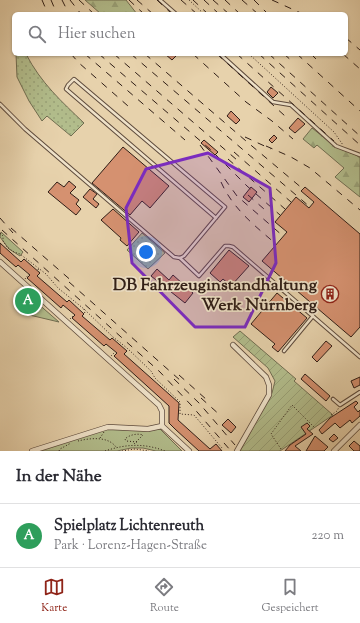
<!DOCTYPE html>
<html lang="de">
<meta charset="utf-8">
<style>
:root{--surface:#fff;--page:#f7f7f7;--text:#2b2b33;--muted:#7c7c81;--line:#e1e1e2;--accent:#8f2418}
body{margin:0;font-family:"Sorts Mill Goudy",serif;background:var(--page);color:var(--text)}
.you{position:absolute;left:146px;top:252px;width:14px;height:14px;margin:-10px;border:3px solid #fff;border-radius:50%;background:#1a73e8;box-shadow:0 0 0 6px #1a73e833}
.badge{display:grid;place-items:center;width:26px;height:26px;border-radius:50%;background:var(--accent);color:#fff;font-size:13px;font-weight:700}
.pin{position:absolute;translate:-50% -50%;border:2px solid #fff;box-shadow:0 1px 4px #0006}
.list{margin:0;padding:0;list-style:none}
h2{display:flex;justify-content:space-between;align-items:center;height:52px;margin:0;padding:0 16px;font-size:17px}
h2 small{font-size:13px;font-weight:400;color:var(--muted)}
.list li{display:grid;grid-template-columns:26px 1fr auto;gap:12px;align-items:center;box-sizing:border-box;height:64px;padding:0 16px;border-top:1px solid var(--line)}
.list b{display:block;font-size:15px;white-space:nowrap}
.list p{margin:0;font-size:13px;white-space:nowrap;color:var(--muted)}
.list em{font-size:13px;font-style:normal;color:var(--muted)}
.icon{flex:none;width:22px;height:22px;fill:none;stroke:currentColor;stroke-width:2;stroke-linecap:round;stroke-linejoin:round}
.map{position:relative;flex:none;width:360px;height:451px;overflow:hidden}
.search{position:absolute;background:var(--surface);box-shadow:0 1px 3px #0004;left:12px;right:12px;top:12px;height:44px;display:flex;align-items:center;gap:10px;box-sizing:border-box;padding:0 14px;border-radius:6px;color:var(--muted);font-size:15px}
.sheet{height:116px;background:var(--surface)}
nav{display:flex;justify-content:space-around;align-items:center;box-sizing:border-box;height:56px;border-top:1px solid var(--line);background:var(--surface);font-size:11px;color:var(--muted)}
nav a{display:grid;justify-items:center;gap:2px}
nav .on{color:var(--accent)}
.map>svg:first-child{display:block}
</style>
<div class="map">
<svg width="360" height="451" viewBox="0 0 360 451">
<defs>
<pattern id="grass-dots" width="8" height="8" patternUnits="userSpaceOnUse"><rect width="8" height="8" fill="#b2bd8c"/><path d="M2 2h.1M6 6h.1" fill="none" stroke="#99a278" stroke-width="1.8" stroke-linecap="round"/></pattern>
<pattern id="forest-firs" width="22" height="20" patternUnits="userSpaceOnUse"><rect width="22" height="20" fill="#b2bd8c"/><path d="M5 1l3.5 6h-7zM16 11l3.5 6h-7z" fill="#99a278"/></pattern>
<pattern id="garden-furrows" width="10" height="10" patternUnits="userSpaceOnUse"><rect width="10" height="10" fill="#b2bd8c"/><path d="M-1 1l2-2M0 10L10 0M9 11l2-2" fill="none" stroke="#99a278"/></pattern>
</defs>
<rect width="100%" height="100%" fill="#e7d2ac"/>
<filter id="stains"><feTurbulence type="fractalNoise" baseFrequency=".005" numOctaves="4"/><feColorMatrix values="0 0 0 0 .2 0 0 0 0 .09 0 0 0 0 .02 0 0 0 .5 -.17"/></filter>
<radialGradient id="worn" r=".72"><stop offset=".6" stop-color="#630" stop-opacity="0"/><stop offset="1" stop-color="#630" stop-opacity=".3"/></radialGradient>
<g fill="url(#grass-dots)" stroke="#706d51">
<path d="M16,54H26C41,83 61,101 84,123L71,136L47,116L42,121L29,101L17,77Z"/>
<path d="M142,233L165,253L148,269L127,250Z"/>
</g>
<g fill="url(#forest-firs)" stroke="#706d51">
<path d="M85,0H126L137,14H101Z"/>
<path d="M312,128L336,147L356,155L360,158V197L335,177L344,168L317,145L314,148L303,139Z"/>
</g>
<g fill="#b2bd8c" stroke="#706d51">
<path d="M1,232L23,252L20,256L9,249L0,237Z"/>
<path d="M21,289L59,322L21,313Z"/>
<path d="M105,429H160L182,451H156L143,448H131L117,451H37Z"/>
</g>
<path fill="url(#garden-furrows)" stroke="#706d51" d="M240,331L296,379L294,381L333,415L280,451H240L272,393L275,381L268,368L233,337Z"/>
<g fill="#d59170" stroke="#2f1d16">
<path d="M165,54H174L176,56L172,60Z"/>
<path d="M271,87L278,93L273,98L267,92Z"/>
<path d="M231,111L240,120L236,124L227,116Z"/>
<path d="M298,118L305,124L295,133L289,128Z"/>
<path d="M274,135L277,138L272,143L269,140Z"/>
<path d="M204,140L218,152L215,155L201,143Z"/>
<path d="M123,147L169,186L150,208L142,201L130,215L92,183Z"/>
<path d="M69,181L76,187L70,193L79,200L76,204L81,209L76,215L48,192L57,182L64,187Z"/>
<path d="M251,187L257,192L249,202L243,197Z"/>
<path d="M305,187L360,234V327L351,337L262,261L287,232L275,222L296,197L309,208L314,202L301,191Z"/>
<path d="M90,189L97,194L93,199L99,204L96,208L83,197Z"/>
<path d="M113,209L139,232L127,246L120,240L121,238L101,220Z"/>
<path d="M0,243L21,262L24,259L40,273L37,276L67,302L69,300L84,314L82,316L110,340L112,338L127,351L124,354L179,403L178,420L210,449L216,444L222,451H199L175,429L169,423V406L114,356L117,353L106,344L104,346L72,318L75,315L63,305L61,308L27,278L30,275L18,265L16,267L0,253Z"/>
<path d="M229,250L249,266L231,286L223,279L220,282L210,273Z"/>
<path d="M157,269L169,280L173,275L193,293L185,303L151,276Z"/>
<path d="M277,293L307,318L278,352L272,347L275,344L251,324Z"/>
<path d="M214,296L223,303L220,306L211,299Z"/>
<path d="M326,341L332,346L317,362L312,357Z"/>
<path d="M305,374L330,396L326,401L301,379Z"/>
<path d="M360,377V385L354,388L351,381Z"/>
<path d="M356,401L358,403L354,407L358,412L360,410V416L352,423L350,420L340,428L335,423L322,434L319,430L330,418Z"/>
<path d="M228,419L236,427L231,433L222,425Z"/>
<path d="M307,423L310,426L307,429L313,434L295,446L301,451H285L290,445L306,434L301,427Z"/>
<path d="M334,434L338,438L333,442L329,439Z"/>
<path d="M315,436L328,447L324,451H306Z"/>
<path d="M354,441L360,446V451H354L349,446Z"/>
</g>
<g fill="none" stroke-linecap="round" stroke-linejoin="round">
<defs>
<g id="service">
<path d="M160,0L176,14"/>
<path d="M220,54L273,102L291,105L336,146L360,155"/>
<path d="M0,104L25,129L174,257L180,258L184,256L225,207L74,79L68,85L66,89L216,218"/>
<path d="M180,258L199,276L225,246H229L233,247L360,357"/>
<path d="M284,351L313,316"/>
<path d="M333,399L340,405L360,392"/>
</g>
<g id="minor">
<path d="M0,262L159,405L162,411V426L189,451"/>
<path d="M233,345L266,377L269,385V395L237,451"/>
<path d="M32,451L108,427L148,429L162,426"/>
<path d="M334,451L360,425"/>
</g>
</defs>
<use href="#service" stroke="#5d4a3c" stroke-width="4.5"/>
<use href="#minor" stroke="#5d4a3c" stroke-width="6"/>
<g stroke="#2f1d16" stroke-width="1" stroke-dasharray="1 2" stroke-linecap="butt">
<path d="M189,0L204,14"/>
<path d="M249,54L334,132L343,145"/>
<path d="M0,233L3,236V241L7,247L14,252L20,254L46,274L58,288L84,309L113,337L127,348L151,371L155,378L180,402V414L194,415L222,448"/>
<path d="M38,269L40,274"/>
<path d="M25,279L29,274"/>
<path d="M84,309L85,314"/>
<path d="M70,319L74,315"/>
<path d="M111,356L115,352"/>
<path d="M331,415L337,411L339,407"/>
<path d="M100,438L104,432"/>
<path d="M78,441C90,438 108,436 116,447"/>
<path d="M137,442L126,441L125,439C129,435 137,433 143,435"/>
<path d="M134,444L143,435"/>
<path d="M281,449L271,434L292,405L314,427"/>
<path d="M59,451L60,449L71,443"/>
<path d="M105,451C126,444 144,443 165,451"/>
<path d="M122,451L135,449L149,451"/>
</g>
<use href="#service" stroke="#efe2c9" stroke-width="2.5"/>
<use href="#minor" stroke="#efe2c9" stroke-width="4.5"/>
<g stroke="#2f1d16" stroke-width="1" stroke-dasharray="7 7" stroke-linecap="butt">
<path d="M42,0L48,14"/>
<path d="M51,0L57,14"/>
<path d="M62,0L69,14"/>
<path d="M70,0L81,14"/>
<path d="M79,0L94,14"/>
<path d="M129,0L144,14"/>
<path d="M137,0L153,14"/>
<path d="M157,0L172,14"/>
<path d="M181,0L197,14"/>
<path d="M193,0L208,14"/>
<path d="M204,0L219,14"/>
<path d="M213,0L229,14"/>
<path d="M225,0L240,14"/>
<path d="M242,0L258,14"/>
<path d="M254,0L268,14"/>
<path d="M272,0L303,14"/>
<path d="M346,38L360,50"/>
<path d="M71,54L79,63L128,106"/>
<path d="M85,54L185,140"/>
<path d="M99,54L211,150L247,186L280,215"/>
<path d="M114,54L237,160"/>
<path d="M131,54L310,207"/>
<path d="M145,54L246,141L303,189"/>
<path d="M193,54L246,102L272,121L293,139"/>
<path d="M217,54L285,116"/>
<path d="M237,54L334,141"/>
<path d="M259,54L360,145"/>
<path d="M269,54L360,136"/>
<path d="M284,54L293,62"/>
<path d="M297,54L360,111"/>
<path d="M311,54L316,59"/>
<path d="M343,54L360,69"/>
<path d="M245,137L271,149"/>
<path d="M200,145L237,196L283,236"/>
<path d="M266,146L291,157L310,168L360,210"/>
<path d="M234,152L291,202"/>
<path d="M228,159L285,209"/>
<path d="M221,182C233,209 255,226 276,244"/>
<path d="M248,195L264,209"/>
<path d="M0,218L13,233"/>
<path d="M11,228L74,283"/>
<path d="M2,230L160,372L191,405L231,451"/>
<path d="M69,282L181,381"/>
<path d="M179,375L207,400"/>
<path d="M174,379L199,403L235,445"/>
<path d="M201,398L221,416"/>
</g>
</g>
<path fill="#7b2cbf" fill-opacity="0.2" stroke="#7b2cbf" stroke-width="3" stroke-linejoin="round" d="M208,153L270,188L276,263L245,327H195L132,263L126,208L146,169Z"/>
<defs>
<symbol id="building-ring" viewBox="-11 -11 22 22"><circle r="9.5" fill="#efe2c9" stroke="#8f2418" stroke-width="1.5"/><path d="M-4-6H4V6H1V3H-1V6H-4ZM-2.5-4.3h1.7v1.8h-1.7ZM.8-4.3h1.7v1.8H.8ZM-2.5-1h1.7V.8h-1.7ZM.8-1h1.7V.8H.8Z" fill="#8f2418"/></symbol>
</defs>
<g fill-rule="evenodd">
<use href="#building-ring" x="320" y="284" width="20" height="20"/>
</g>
<g text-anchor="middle" stroke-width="3.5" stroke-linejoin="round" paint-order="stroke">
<g font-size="17" font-weight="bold" fill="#2f1d16" stroke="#efe2c9" text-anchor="end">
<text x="317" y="290">DB Fahrzeuginstandhaltung<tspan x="317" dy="20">Werk Nürnberg</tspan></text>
</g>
</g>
<rect width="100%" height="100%" filter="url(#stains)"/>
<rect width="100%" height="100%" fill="url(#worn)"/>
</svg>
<div class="you"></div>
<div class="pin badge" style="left:28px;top:301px;background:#2e9e5b">A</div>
<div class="search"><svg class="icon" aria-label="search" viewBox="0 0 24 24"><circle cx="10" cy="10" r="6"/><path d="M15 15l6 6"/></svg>Hier suchen</div>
</div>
<section class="sheet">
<h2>In der Nähe<small></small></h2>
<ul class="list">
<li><span class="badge" style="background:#2e9e5b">A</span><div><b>Spielplatz Lichtenreuth</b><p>Park · Lorenz-Hagen-Straße</p></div><em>220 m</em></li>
</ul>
</section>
<nav>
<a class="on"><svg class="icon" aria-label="map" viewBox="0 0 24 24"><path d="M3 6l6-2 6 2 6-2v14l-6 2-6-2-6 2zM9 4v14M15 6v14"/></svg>Karte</a>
<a><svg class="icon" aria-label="directions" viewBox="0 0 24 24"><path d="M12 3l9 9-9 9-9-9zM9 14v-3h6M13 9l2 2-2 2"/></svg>Route</a>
<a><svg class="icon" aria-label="saved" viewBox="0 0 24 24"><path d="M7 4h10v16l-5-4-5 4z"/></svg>Gespeichert</a>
</nav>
